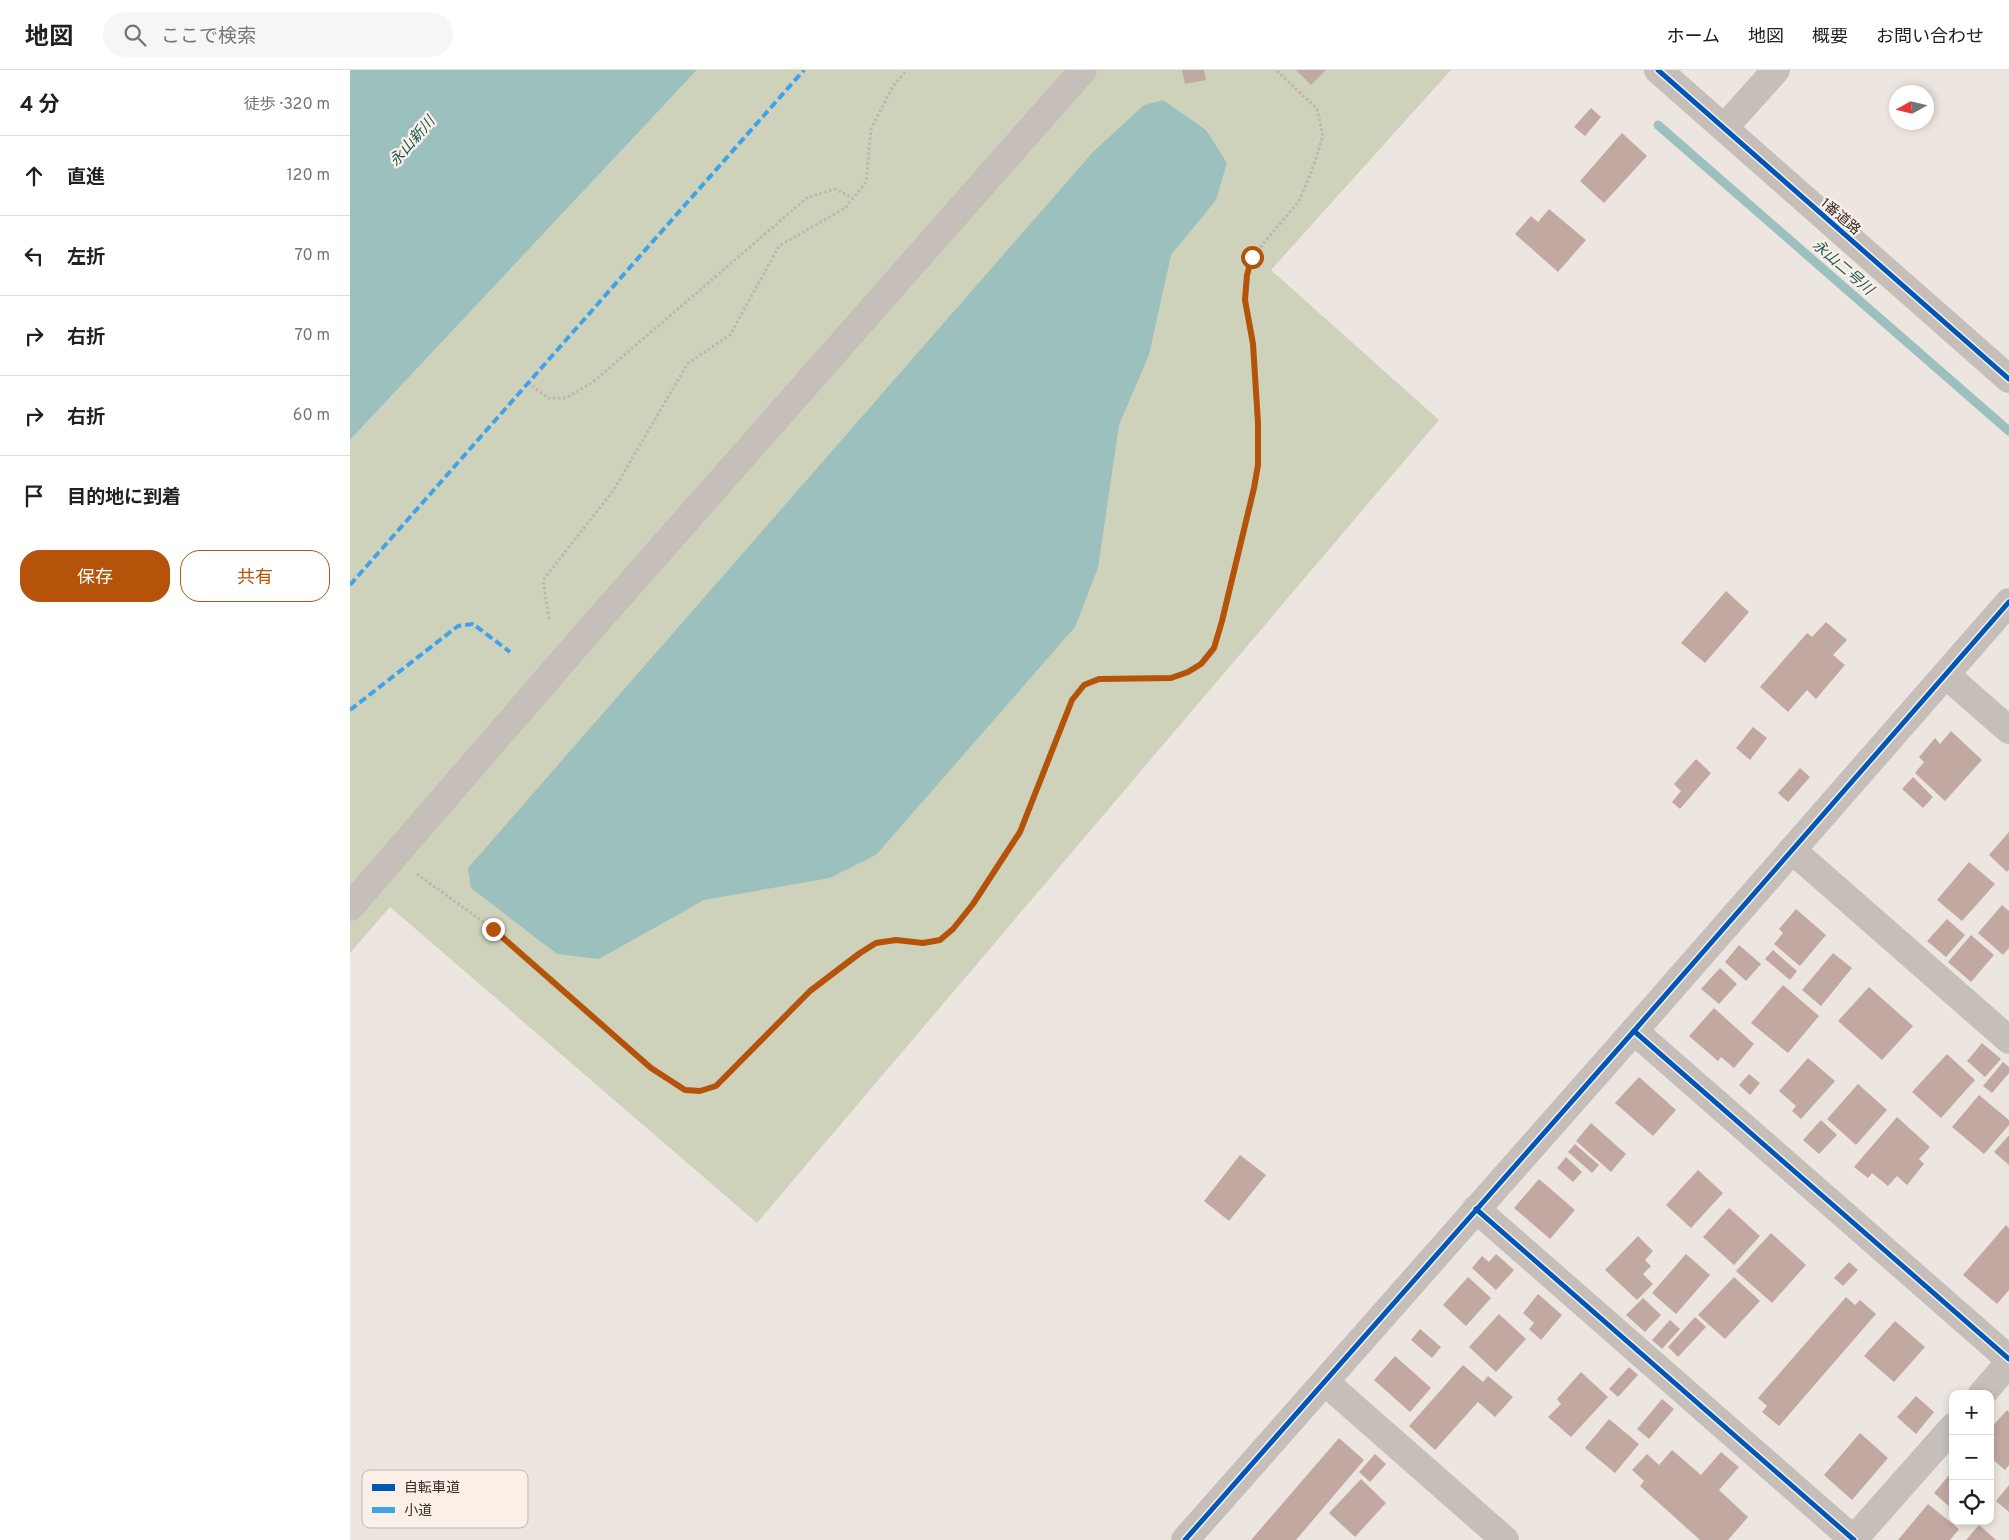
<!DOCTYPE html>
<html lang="ja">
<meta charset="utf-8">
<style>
:root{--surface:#fff;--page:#f6f6f6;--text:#202124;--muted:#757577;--line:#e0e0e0;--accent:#b45309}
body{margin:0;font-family:Overpass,"Noto Sans JP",sans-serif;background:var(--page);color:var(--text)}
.controls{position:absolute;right:15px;bottom:15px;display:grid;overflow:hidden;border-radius:10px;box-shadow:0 2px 8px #0003}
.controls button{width:45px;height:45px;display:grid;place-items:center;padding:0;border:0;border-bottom:1px solid var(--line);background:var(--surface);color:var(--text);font:25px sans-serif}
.compass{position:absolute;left:1539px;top:15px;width:45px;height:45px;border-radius:50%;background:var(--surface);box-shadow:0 2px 8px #0003;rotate:262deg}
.stop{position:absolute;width:15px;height:15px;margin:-11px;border:4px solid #b45309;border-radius:50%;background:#fff}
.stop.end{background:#b45309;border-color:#fff;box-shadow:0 1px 5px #0008}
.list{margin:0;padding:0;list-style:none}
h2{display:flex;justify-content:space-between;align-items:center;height:65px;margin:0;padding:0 20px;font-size:21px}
h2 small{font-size:16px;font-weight:400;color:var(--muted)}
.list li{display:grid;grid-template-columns:32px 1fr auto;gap:15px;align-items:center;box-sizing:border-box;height:80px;padding:0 20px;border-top:1px solid var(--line)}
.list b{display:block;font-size:19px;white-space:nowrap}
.list em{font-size:16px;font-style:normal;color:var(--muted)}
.actions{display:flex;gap:10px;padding:15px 20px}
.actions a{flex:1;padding:11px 0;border:1px solid var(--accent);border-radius:20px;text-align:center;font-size:18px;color:var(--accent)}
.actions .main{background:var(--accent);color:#fff}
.icon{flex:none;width:28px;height:28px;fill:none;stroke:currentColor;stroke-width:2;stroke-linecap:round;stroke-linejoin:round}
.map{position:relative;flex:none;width:1659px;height:1470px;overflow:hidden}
header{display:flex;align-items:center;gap:30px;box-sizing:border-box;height:70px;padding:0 25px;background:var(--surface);border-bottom:1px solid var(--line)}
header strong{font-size:24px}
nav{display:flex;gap:28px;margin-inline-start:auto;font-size:18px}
.search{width:350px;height:45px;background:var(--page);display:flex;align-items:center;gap:12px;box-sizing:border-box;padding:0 18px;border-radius:28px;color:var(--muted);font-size:19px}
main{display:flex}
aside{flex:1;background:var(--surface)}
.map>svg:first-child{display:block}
</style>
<header>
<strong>地図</strong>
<div class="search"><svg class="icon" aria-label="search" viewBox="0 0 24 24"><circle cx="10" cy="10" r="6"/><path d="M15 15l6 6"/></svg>ここで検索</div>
<nav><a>ホーム</a><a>地図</a><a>概要</a><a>お問い合わせ</a></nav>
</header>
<main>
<aside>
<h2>4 分<small>徒歩 · 320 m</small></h2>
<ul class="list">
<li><svg class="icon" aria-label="ahead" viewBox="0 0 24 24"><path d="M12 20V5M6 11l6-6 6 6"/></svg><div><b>直進</b></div><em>120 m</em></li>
<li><svg class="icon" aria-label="left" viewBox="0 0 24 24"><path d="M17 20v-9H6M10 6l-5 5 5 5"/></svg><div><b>左折</b></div><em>70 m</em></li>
<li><svg class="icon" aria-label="right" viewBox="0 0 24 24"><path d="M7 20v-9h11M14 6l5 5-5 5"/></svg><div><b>右折</b></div><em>70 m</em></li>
<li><svg class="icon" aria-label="right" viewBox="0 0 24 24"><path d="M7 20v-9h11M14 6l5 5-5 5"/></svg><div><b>右折</b></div><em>60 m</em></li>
<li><svg class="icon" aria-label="arrive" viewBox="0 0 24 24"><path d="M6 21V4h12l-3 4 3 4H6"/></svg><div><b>目的地に到着</b></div></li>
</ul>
<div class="actions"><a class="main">保存</a><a>共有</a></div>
</aside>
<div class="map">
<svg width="1659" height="1470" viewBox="0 0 1659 1470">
<rect width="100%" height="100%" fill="#ede6e0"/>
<path fill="#cfd2ba" d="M347,0H1101L921,200L1089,350L407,1153L40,837L0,883V370Z"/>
<g fill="#9cc0bd">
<path d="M0,0H347L0,370Z"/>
<path d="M813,30L856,60L877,93L866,130L821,185L799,285L769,355L748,498L725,557L526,785L480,808L354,830L249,889L207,884L121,818L118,798L743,82L794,35Z"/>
</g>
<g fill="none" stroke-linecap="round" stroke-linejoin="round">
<path stroke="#9cc0bd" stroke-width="9" d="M1308,55L1659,361"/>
</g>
<g fill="#c1a9a2">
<path d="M832,0H854L856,10L835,14Z"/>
<path d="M946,0H976L961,15Z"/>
<path d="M1241,38L1251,47L1235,66L1224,57Z"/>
<path d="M1272,63L1297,86L1254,133L1230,111Z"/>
<path d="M1199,139L1236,170L1208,202L1165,164L1181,146L1188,152Z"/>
<path d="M1376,521L1399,542L1355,593L1331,573Z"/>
<path d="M1476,552L1497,570L1483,585L1495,595L1466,629L1457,620L1438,642L1410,617L1457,563L1462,567Z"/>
<path d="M1403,657L1417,668L1400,690L1386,678Z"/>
<path d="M1601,661L1632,690L1595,731L1565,703L1574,692L1569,687L1585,668L1590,674Z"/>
<path d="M1346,689L1361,703L1330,739L1322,732L1331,721L1324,714Z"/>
<path d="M1450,698L1460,707L1438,732L1428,723Z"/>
<path d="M1563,707L1583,727L1573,738L1552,719Z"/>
<path d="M1659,762V800L1657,802L1639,785Z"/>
<path d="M1619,792L1645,814L1612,851L1587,830Z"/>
<path d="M1652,835L1659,841V878L1653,885L1628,863Z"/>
<path d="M1446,839L1476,865L1450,896L1424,874L1433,863L1429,859Z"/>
<path d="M1597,849L1615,865L1596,887L1577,871Z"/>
<path d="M1621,865L1644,885L1621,912L1598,892Z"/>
<path d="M1389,875L1411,894L1396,911L1375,892Z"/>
<path d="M1423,880L1447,901L1440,910L1415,889Z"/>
<path d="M1483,883L1502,898L1471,936L1452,920Z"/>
<path d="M1370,898L1387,914L1369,934L1351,919Z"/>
<path d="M1433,915L1469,946L1438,983L1401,953Z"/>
<path d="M1519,917L1563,956L1532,990L1488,951Z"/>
<path d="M1364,938L1404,974L1384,998L1371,987L1368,991L1339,966Z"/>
<path d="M1632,973L1651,989L1635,1007L1617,991Z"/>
<path d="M1597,984L1625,1010L1591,1048L1562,1022Z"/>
<path d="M1458,988L1485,1011L1451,1049L1442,1041L1446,1036L1429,1021Z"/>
<path d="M1653,992L1659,997V1003L1642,1023L1633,1016Z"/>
<path d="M1399,1004L1410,1013L1400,1025L1389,1015Z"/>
<path d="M1289,1007L1326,1040L1303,1066L1265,1033Z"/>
<path d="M1508,1014L1537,1040L1506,1075L1477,1049Z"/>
<path d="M1629,1025L1659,1050V1055L1634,1084L1602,1057Z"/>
<path d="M1547,1047L1580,1077L1569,1089L1574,1094L1557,1115L1547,1106L1538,1116L1522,1103L1518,1108L1504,1097Z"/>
<path d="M1471,1050L1487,1065L1469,1084L1453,1070Z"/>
<path d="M1241,1053L1276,1084L1261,1102L1226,1071Z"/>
<path d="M1659,1065V1095L1644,1082Z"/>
<path d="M1225,1074L1249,1095L1242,1103L1218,1082Z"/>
<path d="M890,1085L916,1105L879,1151L854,1131Z"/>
<path d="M1216,1087L1232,1102L1223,1112L1207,1098Z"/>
<path d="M1348,1100L1373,1123L1341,1158L1316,1135Z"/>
<path d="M1189,1109L1225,1140L1200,1169L1164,1138Z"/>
<path d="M1379,1138L1410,1166L1384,1195L1353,1167Z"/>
<path d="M1656,1155L1659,1158V1220L1647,1234L1613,1205Z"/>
<path d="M1421,1163L1456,1195L1422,1233L1386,1201Z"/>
<path d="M1288,1166L1303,1181L1295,1190L1301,1196L1293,1204L1303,1214L1287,1230L1255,1200Z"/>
<path d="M1146,1184L1164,1200L1146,1220L1122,1198L1132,1186L1139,1192Z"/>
<path d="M1336,1184L1360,1205L1326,1244L1302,1223Z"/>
<path d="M1499,1192L1508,1200L1493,1216L1484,1208Z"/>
<path d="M1118,1207L1141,1228L1116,1256L1093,1235Z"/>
<path d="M1384,1207L1410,1231L1375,1269L1348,1245Z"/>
<path d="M1188,1224L1212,1245L1191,1270L1179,1259L1184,1253L1173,1243Z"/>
<path d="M1496,1227L1505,1235L1510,1230L1526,1244L1429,1356L1412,1342L1417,1336L1408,1328Z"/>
<path d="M1293,1228L1311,1245L1295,1262L1276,1245Z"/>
<path d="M1149,1244L1176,1269L1146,1302L1119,1277Z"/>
<path d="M1345,1247L1356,1257L1328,1287L1318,1277Z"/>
<path d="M1320,1250L1330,1259L1312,1279L1302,1270Z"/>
<path d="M1545,1251L1575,1277L1544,1312L1514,1286Z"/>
<path d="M1070,1259L1091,1277L1082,1288L1061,1270Z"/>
<path d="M1045,1286L1081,1318L1060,1342L1024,1310Z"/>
<path d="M1113,1295L1133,1312L1138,1306L1163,1327L1145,1347L1128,1332L1085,1380L1059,1356Z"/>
<path d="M1279,1297L1288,1305L1268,1327L1259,1319Z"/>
<path d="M1231,1302L1258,1327L1221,1367L1198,1347L1211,1334L1207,1329Z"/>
<path d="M1566,1326L1584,1342L1566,1364L1547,1347Z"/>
<path d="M1312,1329L1324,1339L1299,1369L1287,1359Z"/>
<path d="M1657,1340L1659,1342V1395L1655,1400L1640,1387V1359Z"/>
<path d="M1259,1349L1289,1374L1265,1403L1235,1378Z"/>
<path d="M1510,1363L1538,1388L1502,1430L1474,1405Z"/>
<path d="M989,1368L1014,1390L946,1470H901Z"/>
<path d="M1322,1380L1351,1405L1371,1382L1389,1397L1369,1420L1398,1447L1378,1470H1350L1290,1416L1294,1411L1282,1400L1297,1384L1309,1395Z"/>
<path d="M1025,1384L1036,1394L1020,1412L1009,1402Z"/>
<path d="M1601,1403L1603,1405L1602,1439L1584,1423Z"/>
<path d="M1011,1409L1036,1433L1005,1467L979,1443Z"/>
<path d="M1659,1415V1442L1646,1431Z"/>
<path d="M1578,1434L1609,1459L1600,1470H1548Z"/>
<path d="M1629,1455L1646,1470H1616Z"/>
</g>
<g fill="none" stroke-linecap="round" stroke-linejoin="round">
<g stroke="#beb6b2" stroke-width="3" stroke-dasharray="2.5 2.5" stroke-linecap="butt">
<path d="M178,313L198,328H216L243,312L458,127L485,119L503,128"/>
<path d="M199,549L193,510L263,421L338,293L380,265L429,176L495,138L516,112L521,59L543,16L557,0"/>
<path d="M67,804L143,859L301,998L335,1020L350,1021L366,1016L460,921L510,883L526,873L546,870L573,873L590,870L603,859L623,834L669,762L722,630L734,615L749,609L821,608L838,602L851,594L863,578L872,551L904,418L908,395V353L903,274L895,230L897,205L902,187L949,131L962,100L973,66L967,39L926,0"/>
</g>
<g stroke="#c6beb9" stroke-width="28">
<path d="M1308,0L1659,309"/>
<path d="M1374,58L1426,0"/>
<path d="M1596,605L1659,660"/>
<path d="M1442,780L1659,970"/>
<path d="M0,837L244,555L733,0"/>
<path d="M1284,961L1659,1289"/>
<path d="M1126,1139L1504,1470"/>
<path d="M975,1312L1155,1470"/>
<path d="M1632,1324L1659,1293"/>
<path d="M835,1470L1284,961L1659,532"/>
<path d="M1503,1470L1603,1357"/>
</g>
<g stroke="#3fa3eb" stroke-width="4" stroke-dasharray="8 4" stroke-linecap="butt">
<path d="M0,515L454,0"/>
<path d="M0,640L108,556L123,554L160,582"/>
</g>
<defs>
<g id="cycleway">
<path d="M1308,0L1659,309"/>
<path d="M1284,961L1659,1289"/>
<path d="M1126,1139L1504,1470"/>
<path d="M835,1470L1284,961L1659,532"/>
</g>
</defs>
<use href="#cycleway" stroke="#faf0e8" stroke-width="8"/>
<use href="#cycleway" stroke="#0057b8" stroke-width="5"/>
</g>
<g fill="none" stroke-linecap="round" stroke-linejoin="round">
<path stroke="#b45309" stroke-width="6" d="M143,859L301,998L335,1020L350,1021L366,1016L460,921L510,883L526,873L546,870L573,873L590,870L603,859L623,834L670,762L722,630L734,615L749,609L821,608L838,602L851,594L864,578L872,551L904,418L908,395V353L903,274L895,230L897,205L902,187"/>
</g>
<g text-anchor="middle" stroke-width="4.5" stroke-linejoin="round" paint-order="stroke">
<g font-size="14" fill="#372b28" stroke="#faf0e8">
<text transform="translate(1491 146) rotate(41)" y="5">1番道路</text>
</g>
<g font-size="15" font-style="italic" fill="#1d5858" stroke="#faf0e8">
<text transform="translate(62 71) rotate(-49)" y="5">永山新川</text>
<text transform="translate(1493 197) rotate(41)" y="5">永山二号川</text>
</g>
</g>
<rect x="12" y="1400" width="166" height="58" rx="8" fill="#faf0e8" stroke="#c0b5ae" stroke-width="1"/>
<rect x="22" y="1414" width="23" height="7" fill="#0057b8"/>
<rect x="22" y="1437" width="23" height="6" fill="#3fa3eb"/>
<g font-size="14" fill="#372b28">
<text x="54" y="1422">自転車道</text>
<text x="54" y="1445">小道</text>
</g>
</svg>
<div class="controls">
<button>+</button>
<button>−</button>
<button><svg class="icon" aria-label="locate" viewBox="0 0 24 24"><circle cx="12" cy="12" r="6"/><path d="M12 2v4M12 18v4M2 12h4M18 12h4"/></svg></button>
</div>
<svg class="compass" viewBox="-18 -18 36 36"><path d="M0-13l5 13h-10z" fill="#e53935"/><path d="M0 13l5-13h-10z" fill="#757577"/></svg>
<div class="stop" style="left:902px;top:187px"></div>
<div class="stop end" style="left:143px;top:859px"></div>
</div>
</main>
